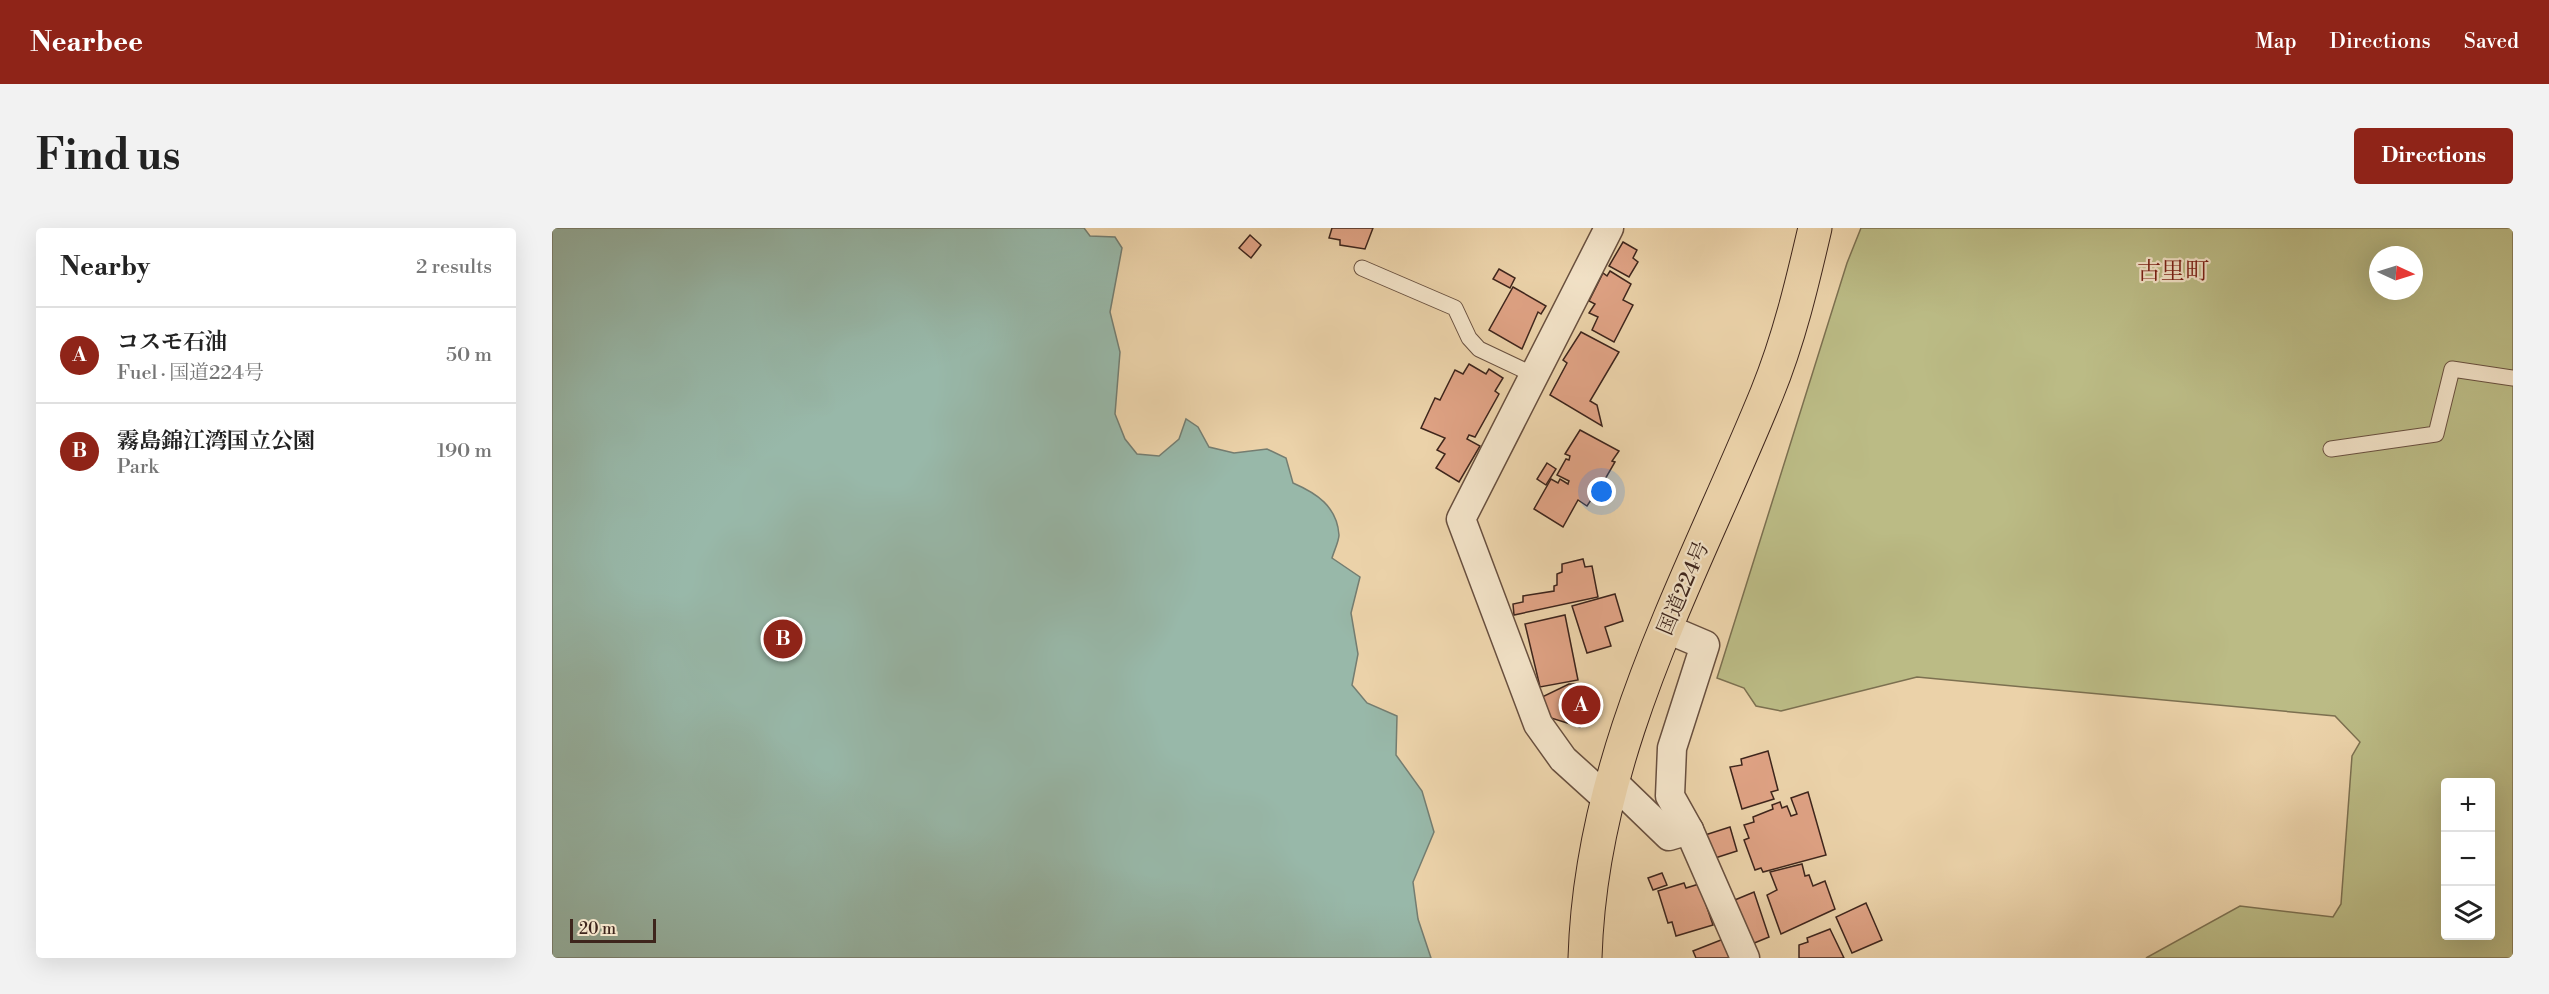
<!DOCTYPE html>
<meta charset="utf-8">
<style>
:root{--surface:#fff;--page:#f2f2f2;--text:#222;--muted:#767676;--line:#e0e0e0;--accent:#8f2418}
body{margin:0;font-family:"Libre Bodoni","Noto Serif JP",serif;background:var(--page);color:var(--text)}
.controls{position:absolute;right:18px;bottom:18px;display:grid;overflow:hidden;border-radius:6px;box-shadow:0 6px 24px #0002}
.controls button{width:54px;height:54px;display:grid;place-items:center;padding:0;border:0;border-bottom:2px solid var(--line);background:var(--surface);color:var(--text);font:30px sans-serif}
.compass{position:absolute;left:1817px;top:18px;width:54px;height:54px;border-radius:50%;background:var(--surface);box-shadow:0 6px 24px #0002;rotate:94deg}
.scale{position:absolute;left:18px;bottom:15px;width:86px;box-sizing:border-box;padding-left:6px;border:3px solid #3e251c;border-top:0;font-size:16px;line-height:21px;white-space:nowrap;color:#3e251c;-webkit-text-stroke:4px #f2e2c7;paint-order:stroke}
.you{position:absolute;left:1050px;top:264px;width:21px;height:21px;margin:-15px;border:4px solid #fff;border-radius:50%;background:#1a73e8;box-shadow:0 0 0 9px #1a73e833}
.badge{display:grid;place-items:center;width:39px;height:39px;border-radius:50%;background:var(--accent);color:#fff;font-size:20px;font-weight:700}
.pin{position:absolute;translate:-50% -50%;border:3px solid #fff;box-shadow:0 2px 6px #0006}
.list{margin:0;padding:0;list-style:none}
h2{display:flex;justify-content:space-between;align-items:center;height:78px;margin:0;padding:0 24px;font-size:26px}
h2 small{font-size:20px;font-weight:400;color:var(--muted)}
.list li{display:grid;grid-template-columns:39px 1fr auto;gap:18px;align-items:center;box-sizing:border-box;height:96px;padding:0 24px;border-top:2px solid var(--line)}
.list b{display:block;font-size:22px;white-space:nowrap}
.list p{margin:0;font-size:20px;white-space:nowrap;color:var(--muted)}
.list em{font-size:20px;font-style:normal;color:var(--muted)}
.icon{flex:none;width:33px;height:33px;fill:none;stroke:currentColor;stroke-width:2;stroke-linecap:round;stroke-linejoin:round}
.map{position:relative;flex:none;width:1961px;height:730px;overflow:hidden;border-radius:6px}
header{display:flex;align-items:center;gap:36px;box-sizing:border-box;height:84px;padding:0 30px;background:var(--accent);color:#fff}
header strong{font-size:28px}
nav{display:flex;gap:33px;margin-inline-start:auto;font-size:21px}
.intro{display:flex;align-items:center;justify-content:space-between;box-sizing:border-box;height:144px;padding:0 36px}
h1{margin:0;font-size:42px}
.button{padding:15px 27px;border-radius:6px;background:var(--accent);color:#fff;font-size:21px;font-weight:700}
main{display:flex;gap:36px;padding:0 36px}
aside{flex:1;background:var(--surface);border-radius:6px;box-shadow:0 6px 24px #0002}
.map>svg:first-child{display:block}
</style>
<header>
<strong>Nearbee</strong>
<nav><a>Map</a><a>Directions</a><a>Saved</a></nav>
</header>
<div class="intro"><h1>Find us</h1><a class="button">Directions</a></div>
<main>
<aside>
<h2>Nearby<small>2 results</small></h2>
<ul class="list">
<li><span class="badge">A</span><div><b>コスモ石油</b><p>Fuel · 国道224号</p></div><em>50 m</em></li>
<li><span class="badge">B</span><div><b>霧島錦江湾国立公園</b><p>Park</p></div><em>190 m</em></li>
</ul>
</aside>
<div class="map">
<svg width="1961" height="730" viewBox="0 0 1961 730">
<rect width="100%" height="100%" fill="#ebd2a9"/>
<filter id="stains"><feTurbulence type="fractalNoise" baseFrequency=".00333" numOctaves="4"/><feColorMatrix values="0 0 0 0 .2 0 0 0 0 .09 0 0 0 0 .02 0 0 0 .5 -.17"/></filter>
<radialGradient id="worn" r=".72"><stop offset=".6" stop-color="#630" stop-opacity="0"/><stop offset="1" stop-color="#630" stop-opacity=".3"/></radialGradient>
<path fill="#bbbb85" stroke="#7c7050" stroke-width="1.5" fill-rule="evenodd" d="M1309,0H1961V730H1594L1688,678L1781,689L1789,676L1800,528L1808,514L1783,488L1365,449L1229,483L1204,478L1192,460L1165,450L1295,35ZM1826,27H1862V63H1826ZM1894,554H1938V708H1894Z"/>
<path fill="#98b8a9" stroke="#747d71" stroke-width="1.5" d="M0,0H532L538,8L563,9L570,20L558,84L568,124L563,186L573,211L585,226L607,228L627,211L634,191L646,199L657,219L682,225L715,221L734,230L741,255C764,265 785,278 787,307C787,313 782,323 780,330L808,349L799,385L806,426L800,457L815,475L845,488L844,527L870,563L882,604L861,654L866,691L879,730H0Z"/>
<g fill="#dfa284" stroke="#3e251c" stroke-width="1.5">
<path d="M780,0H821L813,21L788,17V12L777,10Z"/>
<path d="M698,7L709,17L699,30L687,20Z"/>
<path d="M1071,14L1085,22L1081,30L1086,34L1077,49L1057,38Z"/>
<path d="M947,41L963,50L958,60L941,51Z"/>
<path d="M1058,43L1079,56L1071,72L1081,77L1062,114L1040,102L1046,89L1037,85L1043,76L1037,73L1051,45L1055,48Z"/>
<path d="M961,59L994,78L989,86L986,84L970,121L937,102Z"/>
<path d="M1029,104L1067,124L1038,173L1045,177L1050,198L998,167L1015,135L1011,132Z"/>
<path d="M917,136L934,146L937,141L951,150L943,163L947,166L923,209L917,207L915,211L928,218L907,254L884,240L893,226L885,222L893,210L869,200L883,170L888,172L903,142L911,146Z"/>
<path d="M1028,202L1067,223L1060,233L1063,234L1052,253L1055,256L1049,265L1045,263L1035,278L1026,272L1011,299L982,281L999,251L1006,255L1008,251L1016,256L1017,253L1005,247L1014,231L1017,232L1018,228L1013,226Z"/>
<path d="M995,235L1004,241L994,257L985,251Z"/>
<path d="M1031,331L1033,339L1040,338L1046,369L962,387L961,376L971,374V368L1002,363V358L1005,357V346L1010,344V336Z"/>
<path d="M1063,366L1071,393L1053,399L1059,418L1035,425L1020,378Z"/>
<path d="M1013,387L1026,452L988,459L973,396Z"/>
<path d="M1017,456H1028L1024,467L1039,471L1028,499L999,490L990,469Z"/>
<path d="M1216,523L1226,562L1219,564L1222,571L1190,581L1178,539L1190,537L1189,531Z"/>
<path d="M1256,564L1274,627L1211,644L1209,640L1203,642L1192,612L1197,610L1192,597L1202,594L1201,589L1221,581L1220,577L1228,574L1230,580L1235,578L1239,588L1245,586L1239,570Z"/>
<path d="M1178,599L1185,623L1160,631L1153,607Z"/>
<path d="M1250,636L1253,648L1257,647L1261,658L1273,653L1283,681L1229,706L1215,667L1225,662L1218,644Z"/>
<path d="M1110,645L1115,657L1101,662L1096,650Z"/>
<path d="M1132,655L1134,660L1147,656L1161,697L1124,708L1120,694L1116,695L1106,663Z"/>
<path d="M1202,664L1217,709L1195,718L1178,674Z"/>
<path d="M1314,675L1330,712L1300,725L1284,689Z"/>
<path d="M1278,701L1292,730H1247V717L1256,714L1255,710Z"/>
<path d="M1174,710L1181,730H1144L1141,723Z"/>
</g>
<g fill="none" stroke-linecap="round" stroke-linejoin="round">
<defs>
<g id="lane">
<path d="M810,40L903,80L917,110L927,121L982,147"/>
<path d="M1779,221L1884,206L1900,141L1961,150"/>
</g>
<g id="street">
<path d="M1113,400L1153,417L1120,520L1118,568L1137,602L1193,730"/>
<path d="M1059,552L1117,608L1137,602"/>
<path d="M1054,570L1011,531L986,496L909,291L1057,0"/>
</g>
<path id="highway" d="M1033,730C1039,524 1139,351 1215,165C1237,111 1250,56 1263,0"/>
</defs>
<use href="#lane" stroke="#69503f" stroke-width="17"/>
<use href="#street" stroke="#69503f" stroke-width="31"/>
<use href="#highway" stroke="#3e251c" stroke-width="35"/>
<use href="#lane" stroke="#f2e2c7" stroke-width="15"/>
<use href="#street" stroke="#f2e2c7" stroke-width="28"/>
<use href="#highway" stroke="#ebd2a9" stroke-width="33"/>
</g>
<g text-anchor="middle" stroke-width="4.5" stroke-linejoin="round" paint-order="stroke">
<g font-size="21" fill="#3e251c" stroke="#f2e2c7">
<text transform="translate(1131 360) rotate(-67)" y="7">国道224号</text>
</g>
<g font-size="24" fill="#7a1f14" stroke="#f2e2c7">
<text x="1621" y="51">古里町</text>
</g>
</g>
<rect width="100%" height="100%" filter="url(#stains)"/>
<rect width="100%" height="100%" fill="url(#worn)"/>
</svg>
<div class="controls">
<button>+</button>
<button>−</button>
<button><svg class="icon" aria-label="layers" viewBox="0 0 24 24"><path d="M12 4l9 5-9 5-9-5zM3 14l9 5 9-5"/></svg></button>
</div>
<svg class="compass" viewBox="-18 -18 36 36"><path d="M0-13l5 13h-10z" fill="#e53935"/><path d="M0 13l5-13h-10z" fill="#767676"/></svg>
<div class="scale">20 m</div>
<div class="you"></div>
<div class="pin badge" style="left:1029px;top:477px">A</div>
<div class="pin badge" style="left:231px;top:411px">B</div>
</div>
</main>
